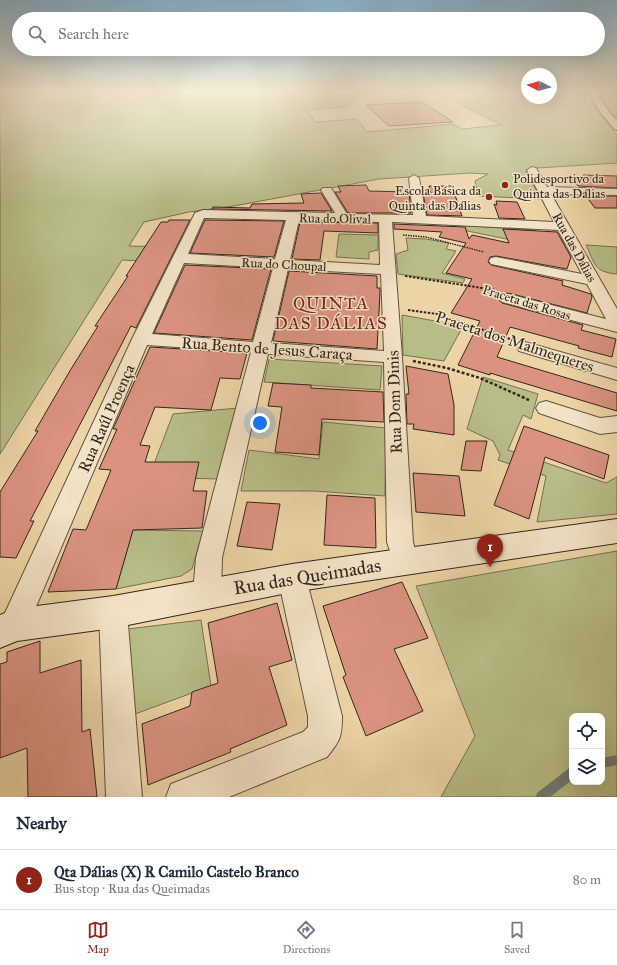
<!DOCTYPE html>
<meta charset="utf-8">
<style>
:root{--surface:#fff;--page:#f6f6f7;--text:#1f2937;--muted:#747a83;--line:#e0e1e3;--accent:#8f2418}
body{margin:0;font-family:"IM FELL Great Primer",serif;background:var(--page);color:var(--text)}
.controls{position:absolute;right:12px;bottom:12px;display:grid;overflow:hidden;border-radius:8px;box-shadow:0 4px 16px #0002}
.controls button{width:36px;height:36px;display:grid;place-items:center;padding:0;border:0;border-bottom:1px solid var(--line);background:var(--surface);color:var(--text);font:20px sans-serif}
.compass{position:absolute;left:521px;top:68px;width:36px;height:36px;border-radius:50%;background:var(--surface);box-shadow:0 4px 16px #0002;rotate:276deg}
.you{position:absolute;left:260px;top:423px;width:14px;height:14px;margin:-10px;border:3px solid #fff;border-radius:50%;background:#1a73e8;box-shadow:0 0 0 6px #1a73e833}
.badge{display:grid;place-items:center;width:26px;height:26px;border-radius:50%;background:var(--accent);color:#fff;font-size:13px;font-weight:700}
.pin{position:absolute;translate:-50% -33px;filter:drop-shadow(0 1px 2px #0008)}
.pin::after{content:'';position:absolute;top:21px;width:14px;height:12px;background:inherit;clip-path:polygon(0 0,100% 0,50% 100%)}
.list{margin:0;padding:0;list-style:none}
h2{display:flex;justify-content:space-between;align-items:center;height:52px;margin:0;padding:0 16px;font-size:17px}
h2 small{font-size:13px;font-weight:400;color:var(--muted)}
.list li{display:grid;grid-template-columns:26px 1fr auto;gap:12px;align-items:center;box-sizing:border-box;height:60px;padding:0 16px;border-top:1px solid var(--line)}
.list b{display:block;font-size:15px;white-space:nowrap}
.list p{margin:0;font-size:13px;white-space:nowrap;color:var(--muted)}
.list em{font-size:13px;font-style:normal;color:var(--muted)}
.icon{flex:none;width:22px;height:22px;fill:none;stroke:currentColor;stroke-width:2;stroke-linecap:round;stroke-linejoin:round}
.map{position:relative;flex:none;width:617px;height:797px;overflow:hidden}
.search{position:absolute;background:var(--surface);box-shadow:0 4px 16px #0002;left:12px;right:12px;top:12px;height:44px;display:flex;align-items:center;gap:10px;box-sizing:border-box;padding:0 14px;border-radius:22px;color:var(--muted);font-size:15px}
.sheet{height:112px;background:var(--surface)}
nav{display:flex;justify-content:space-around;align-items:center;box-sizing:border-box;height:56px;border-top:1px solid var(--line);background:var(--surface);font-size:11px;color:var(--muted)}
nav a{display:grid;justify-items:center;gap:2px}
nav .on{color:var(--accent)}
.map>svg:first-child{display:block}
</style>
<div class="map">
<svg width="617" height="797" viewBox="0 0 617 797">
<rect width="100%" height="100%" fill="#ecd4a7"/>
<filter id="stains"><feTurbulence type="fractalNoise" baseFrequency=".005" numOctaves="4"/><feColorMatrix values="0 0 0 0 .2 0 0 0 0 .09 0 0 0 0 .02 0 0 0 .5 -.17"/></filter>
<radialGradient id="worn" r=".72"><stop offset=".6" stop-color="#630" stop-opacity="0"/><stop offset="1" stop-color="#630" stop-opacity=".3"/></radialGradient>
<g fill="#b8bd87" stroke="#747252" fill-rule="evenodd">
<path d="M0,92H409L354,96L356,97L346,107L306,110L316,122L357,119L367,132L453,124L462,129L501,125L460,104L458,102L482,98L467,92H527V98H551V92H585L588,98L617,135V163L537,168L526,171L541,199L478,196L475,181L488,174L470,173L379,179L234,206L189,212L144,222L129,246L175,247L167,262L122,260L0,454Z"/>
<path d="M596,92H617V117H614Z"/>
<path d="M455,225L535,230L537,236L562,240L564,251L453,228Z"/>
<path d="M339,234L378,235V250L369,252V259L336,257Z"/>
<path d="M406,238L426,239L449,243L446,249L456,251L442,273L465,279L463,283L398,274L396,254L408,250Z"/>
<path d="M586,245L617,247V274C594,272 595,264 586,245Z"/>
<path d="M402,315L463,326L444,361L403,355Z"/>
<path d="M269,359L382,366L380,390L264,382Z"/>
<path d="M483,377L538,394L531,419L523,415L508,450L606,483L617,477V514L537,522L546,476L498,460L500,455L493,441L467,429Z"/>
<path d="M238,408L218,479L149,477L173,414Z"/>
<path d="M323,422L386,428L385,496L314,491H241L249,450L319,459Z"/>
<path d="M133,530L203,531L192,569L181,576L116,589Z"/>
<path d="M617,551V797H441L475,736L416,586ZM572,716H602V782H572Z"/>
<path d="M201,620L211,686L135,714L128,629Z"/>
</g>
<g fill="none" stroke-linecap="round" stroke-linejoin="round">
<g fill="#717d76" fill-rule="evenodd">
<path d="M617,755V765L602,768V758Z"/>
<path d="M572,768V780L550,797H536L537,793L568,769Z"/>
</g>
</g>
<g fill="#db9380" stroke="#31271d">
<path d="M422,102L453,122L389,126L366,105Z"/>
<path d="M583,175L617,176V188L578,186L571,178L586,179Z"/>
<path d="M366,185L369,191L409,192L411,213H348L335,192H341L338,186Z"/>
<path d="M429,186H452L462,216L427,215L423,193H431Z"/>
<path d="M321,193L332,211L212,209L213,207L250,208L252,204L304,203L301,194Z"/>
<path d="M586,196H617V208H595Z"/>
<path d="M496,201L517,202L525,219L499,218L494,204L497,205Z"/>
<path d="M169,220H190L136,328L131,326L30,521H34L16,558L0,557V492L38,431H35L71,369L98,326H95L128,276H126L161,222H168Z"/>
<path d="M205,220L284,221L274,257L190,253Z"/>
<path d="M300,222L378,223V233L324,231L320,260L292,259Z"/>
<path d="M394,224L465,227L469,239L472,235L509,243L503,229L557,232L571,257L567,269L496,256L490,257L488,262L491,265L563,281L562,285L591,294L592,297L587,313L508,293L501,295L499,300L502,303L583,325L581,330L616,339L612,357L578,348L579,346L510,327L497,357L617,393V411L490,373V375L458,365L480,321L451,313L472,279L446,273L466,243L439,237L442,232L394,229Z"/>
<path d="M185,265L271,269L252,340L154,333Z"/>
<path d="M289,271L377,276V288H380V292L377,349L273,341Z"/>
<path d="M150,347L247,353L240,379L220,378L211,410L155,407L140,445L150,446L145,462H199L193,491H207L202,528L133,530L116,589L48,592L73,529L86,530L111,470L99,469L117,429H113Z"/>
<path d="M406,366L448,374L454,405V435L413,429L414,424H407L406,394H409Z"/>
<path d="M273,383L311,385V388L383,392L384,422L322,419L319,455L275,452L282,407L268,406Z"/>
<path d="M524,426L609,455L604,479L545,457L529,519L494,505Z"/>
<path d="M466,441H487L481,471L461,470Z"/>
<path d="M413,473L459,476L465,516L416,512Z"/>
<path d="M327,495L375,498L376,548L324,545Z"/>
<path d="M247,502L280,504L272,550L237,546Z"/>
<path d="M402,582L428,638L394,649L423,711L366,736L343,677L346,675L323,606Z"/>
<path d="M277,603L292,660L269,667L287,725L230,749L231,752L148,785L142,724L190,706L192,692L218,683L208,623Z"/>
<path d="M40,641V673L81,660L82,732L90,729L97,797H28L27,748L0,758V664L7,662V652Z"/>
</g>
<g fill="none" stroke-linecap="round" stroke-linejoin="round">
<defs>
<g id="street">
<path d="M532,167L536,168L547,187L617,189V195L551,194L617,309V332L502,302L500,299L502,296L508,294L606,319L587,284L496,265L491,264L489,261L491,258L496,257L582,274L558,230L392,222L402,357L413,542L418,560L414,569L405,572L396,569L387,542L384,362L268,354L222,558L221,593L217,603L207,606L197,603L193,593L196,558L251,352L147,345L24,635L14,640L4,635L0,623L4,615L132,339L195,213L203,210L335,213L321,190L323,188H331L347,214L413,215L409,178L414,175L419,178L426,216L554,222L527,170ZM204,218L286,220L275,259L188,254ZM299,220L379,222L380,265L290,260ZM184,263L273,268L253,342L152,334ZM288,269L381,274L384,351L271,343Z"/>
<path d="M525,342L617,368V380L519,351L516,347L519,343Z"/>
<path d="M546,401L600,418L617,416V432L600,434L539,413L536,408L539,403Z"/>
<path d="M292,565L302,569L306,578L342,716C342,737 340,741 327,757L229,797H166L171,784L303,732L308,727V716L278,578L282,569Z"/>
<path d="M113,598L123,602L127,612L142,797H106L99,612L103,602Z"/>
</g>
<g id="secondary">
<path d="M588,92H596L607,109L617,121V130L614,129L600,112Z"/>
<path d="M617,519V543L292,592L113,628L17,641L0,648V615L14,609L113,596L292,564Z"/>
</g>
</defs>
<use href="#street" stroke="#605240" stroke-width="2"/>
<use href="#secondary" stroke="#31271d" stroke-width="2"/>
<path stroke="#31271d" stroke-width="1.5" stroke-dasharray="1.5 1" stroke-linecap="butt" d="M403,235L426,237L484,252"/>
<g stroke="#31271d" stroke-width="2" stroke-dasharray="2.5 1.5" stroke-linecap="butt">
<path d="M405,276L495,290"/>
<path d="M408,310L437,314L510,339"/>
</g>
<path stroke="#31271d" stroke-width="2.5" stroke-dasharray="3 2" stroke-linecap="butt" d="M413,361L447,368L480,378L529,400"/>
<use href="#street" fill="#f3e3c6" fill-rule="evenodd"/>
<use href="#secondary" fill="#f3e3c6" fill-rule="evenodd"/>
</g>
<linearGradient id="sky" x2="0" y2="1"><stop stop-color="#89b5d2"/><stop offset="0.45" stop-color="#f6ecd7"/><stop offset="1" stop-color="#f6ecd7" stop-opacity="0"/></linearGradient>
<rect width="617" height="203" fill="url(#sky)"/>
<g fill="#8f2418" stroke="#f3e3c6" stroke-width="1.5">
<circle cx="505" cy="185" r="4"/>
<circle cx="489" cy="197" r="4"/>
</g>
<g text-anchor="middle" stroke-width="3" stroke-linejoin="round" paint-order="stroke">
<g font-size="13" fill="#31271d" stroke="#f3e3c6" text-anchor="start">
<text x="513" y="183">Polidesportivo da<tspan x="513" dy="15">Quinta das Dálias</tspan></text>
<text x="481" y="195" text-anchor="end">Escola Básica da<tspan x="481" dy="15">Quinta das Dálias</tspan></text>
</g>
<g font-size="13" fill="#31271d" stroke="#f3e3c6">
<text transform="translate(335 218) rotate(1)" y="5">Rua do Olival</text>
<text transform="translate(575 247) rotate(61)" y="5">Rua das Dálias</text>
<text transform="translate(284 264) rotate(3)" y="5">Rua do Choupal</text>
<text transform="translate(527 302) rotate(17)" y="5">Praceta das Rosas</text>
</g>
<g font-size="16" fill="#31271d" stroke="#f3e3c6">
<text transform="translate(515 341) rotate(18)" y="6">Praceta dos Malmequeres</text>
<text transform="translate(267 348) rotate(4)" y="6">Rua Bento de Jesus Caraça</text>
<text transform="translate(394 402) rotate(-92)" y="6">Rua Dom Dinis</text>
<text transform="translate(106 418) rotate(-66)" y="6">Rua Raúl Proença</text>
</g>
<g font-size="17" letter-spacing="1" fill="#7a1f14" stroke="#f3e3c6">
<text x="331" y="309">QUINTA<tspan x="331" dy="20">DAS DÁLIAS</tspan></text>
</g>
<g font-size="19" fill="#31271d" stroke="#f3e3c6">
<text transform="translate(307 576) rotate(-9)" y="7">Rua das Queimadas</text>
</g>
</g>
<rect width="100%" height="100%" filter="url(#stains)"/>
<rect width="100%" height="100%" fill="url(#worn)"/>
</svg>
<div class="controls">
<button><svg class="icon" aria-label="locate" viewBox="0 0 24 24"><circle cx="12" cy="12" r="6"/><path d="M12 2v4M12 18v4M2 12h4M18 12h4"/></svg></button>
<button><svg class="icon" aria-label="layers" viewBox="0 0 24 24"><path d="M12 4l9 5-9 5-9-5zM3 14l9 5 9-5"/></svg></button>
</div>
<svg class="compass" viewBox="-18 -18 36 36"><path d="M0-13l5 13h-10z" fill="#e53935"/><path d="M0 13l5-13h-10z" fill="#747a83"/></svg>
<div class="you"></div>
<div class="pin badge" style="left:490px;top:567px">1</div>
<div class="search"><svg class="icon" aria-label="search" viewBox="0 0 24 24"><circle cx="10" cy="10" r="6"/><path d="M15 15l6 6"/></svg>Search here</div>
</div>
<section class="sheet">
<h2>Nearby<small></small></h2>
<ul class="list">
<li><span class="badge">1</span><div><b>Qta Dálias (X) R Camilo Castelo Branco</b><p>Bus stop · Rua das Queimadas</p></div><em>80 m</em></li>
</ul>
</section>
<nav>
<a class="on"><svg class="icon" aria-label="map" viewBox="0 0 24 24"><path d="M3 6l6-2 6 2 6-2v14l-6 2-6-2-6 2zM9 4v14M15 6v14"/></svg>Map</a>
<a><svg class="icon" aria-label="directions" viewBox="0 0 24 24"><path d="M12 3l9 9-9 9-9-9zM9 14v-3h6M13 9l2 2-2 2"/></svg>Directions</a>
<a><svg class="icon" aria-label="saved" viewBox="0 0 24 24"><path d="M7 4h10v16l-5-4-5 4z"/></svg>Saved</a>
</nav>
